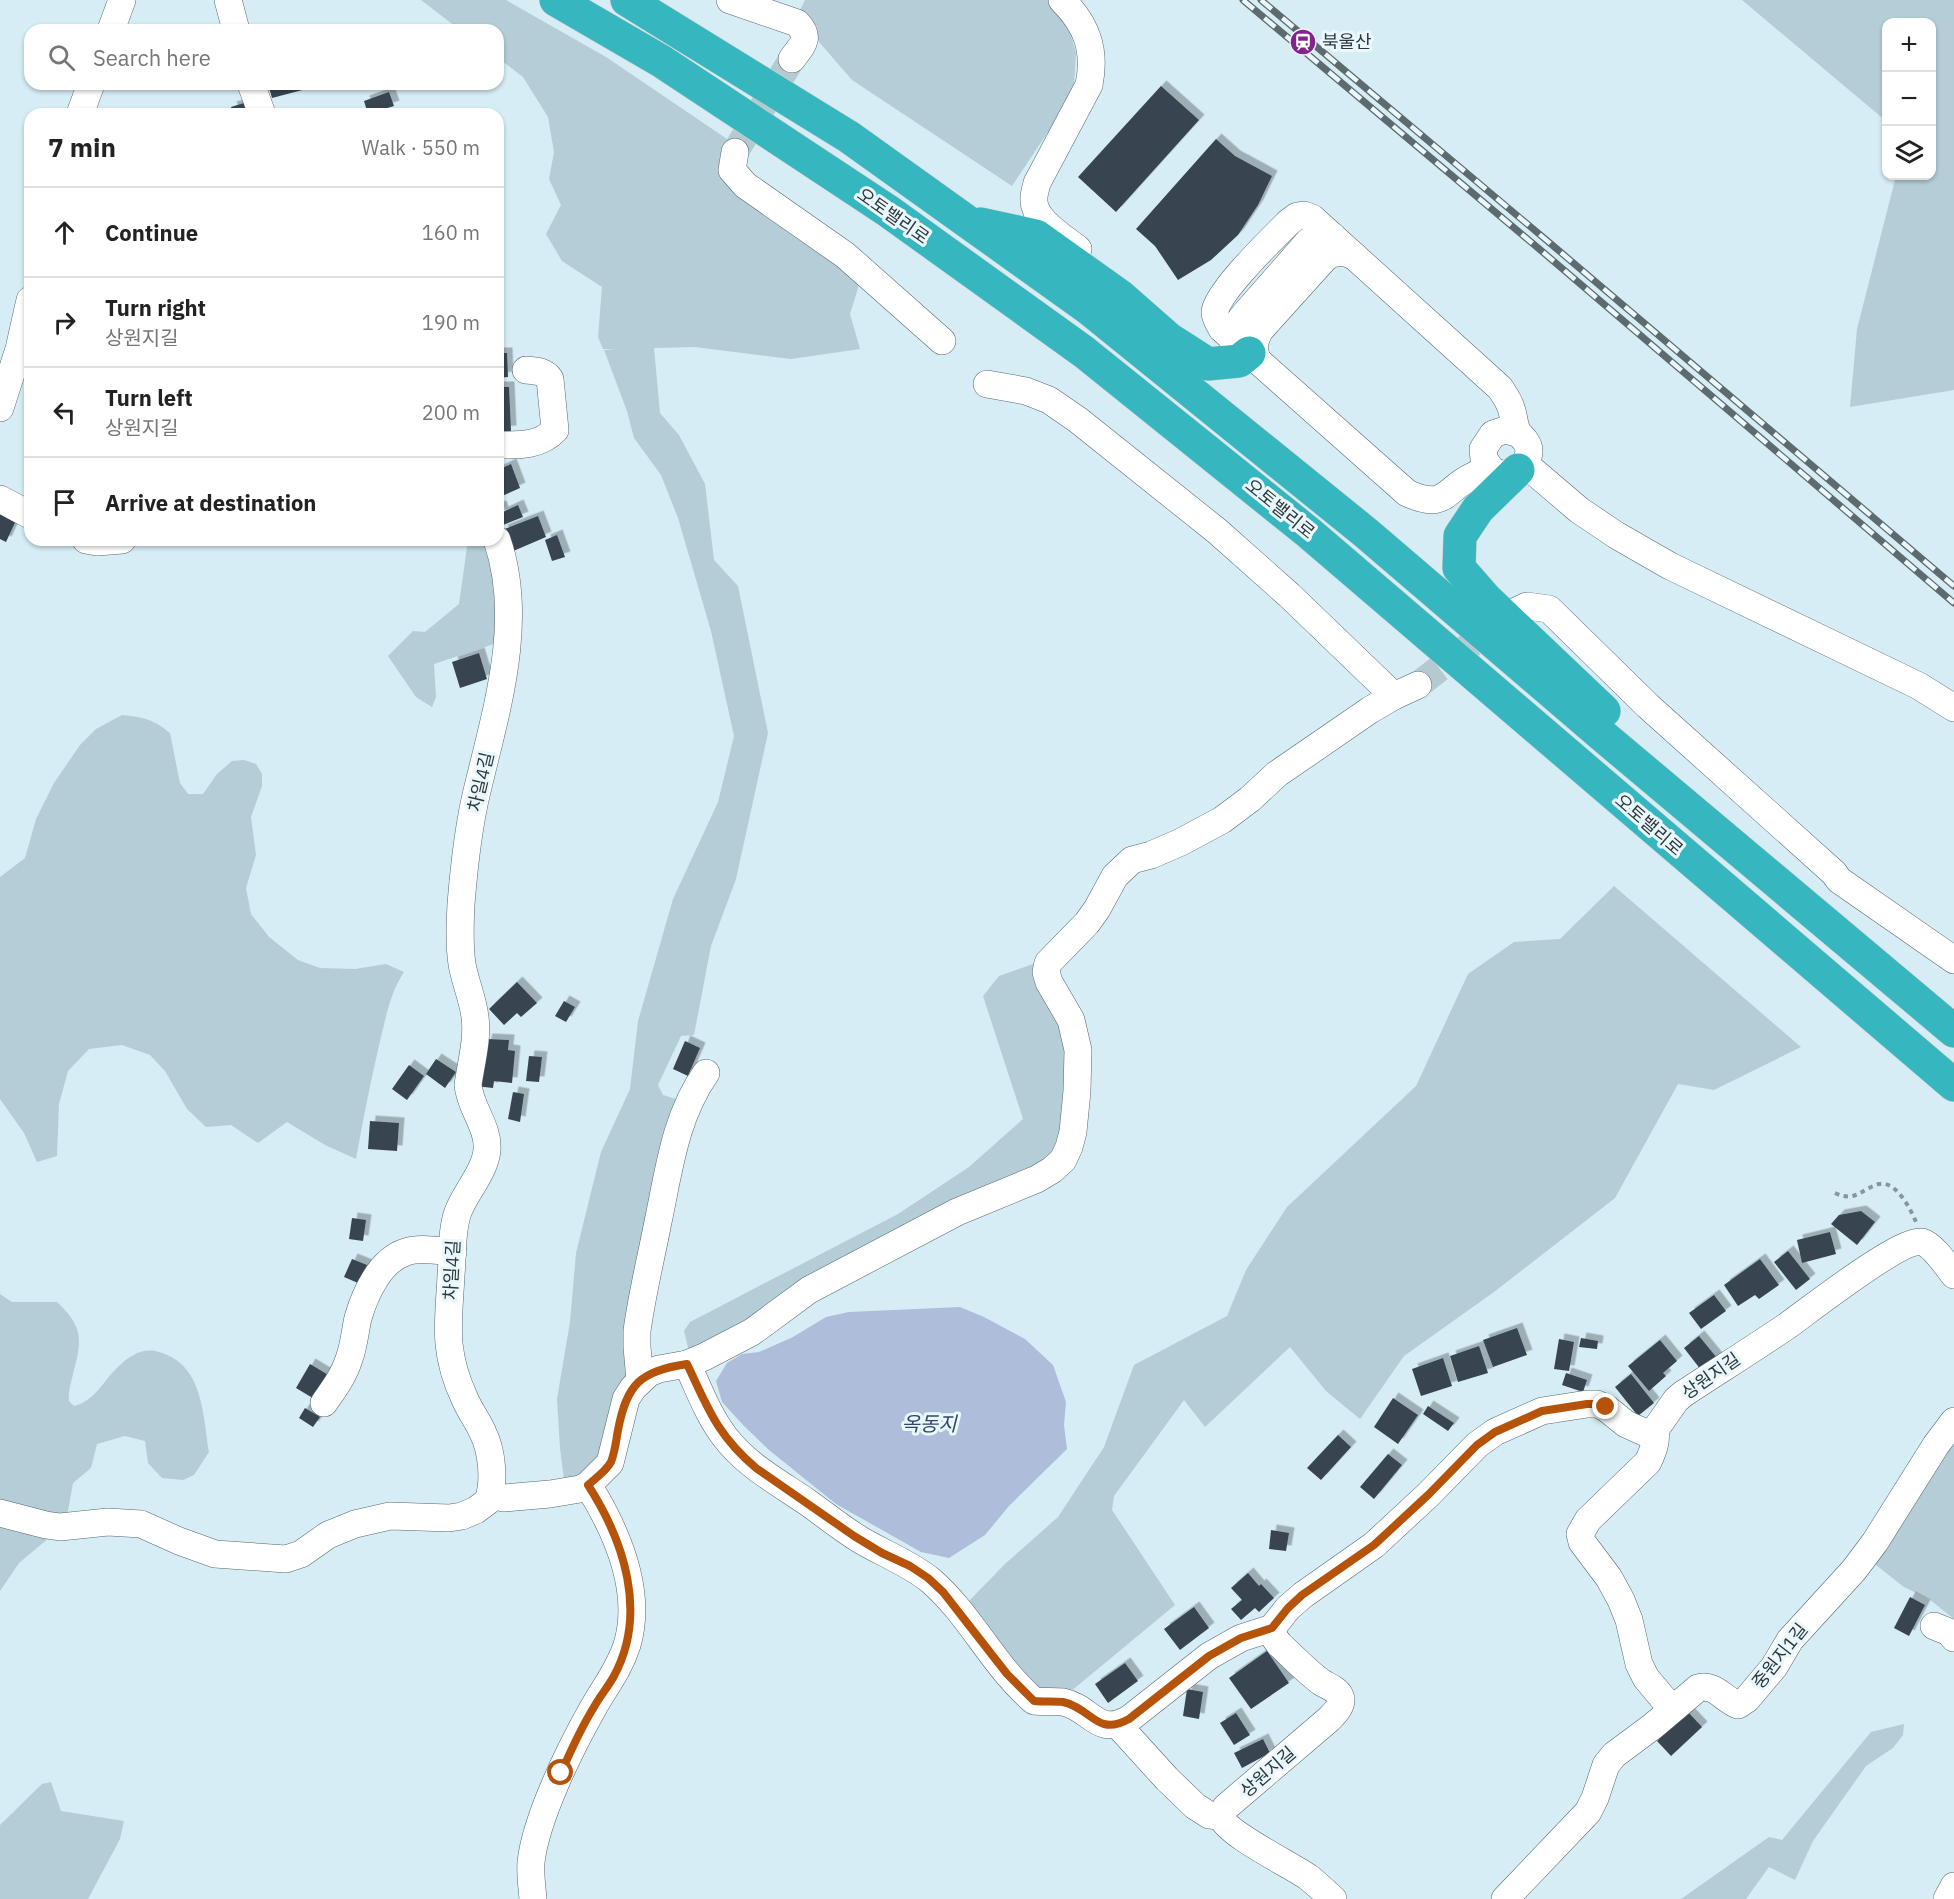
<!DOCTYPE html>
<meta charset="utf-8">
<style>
:root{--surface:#fff;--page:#f6f6f6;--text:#222;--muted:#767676;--line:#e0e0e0}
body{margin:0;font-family:"IBM Plex Sans","Noto Sans KR",sans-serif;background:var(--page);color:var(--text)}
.controls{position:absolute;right:18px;top:18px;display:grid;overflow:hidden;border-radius:12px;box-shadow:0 2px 4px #0004}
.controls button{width:54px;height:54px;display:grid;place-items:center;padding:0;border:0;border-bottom:2px solid var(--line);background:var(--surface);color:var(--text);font:30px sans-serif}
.stop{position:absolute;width:18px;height:18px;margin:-14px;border:4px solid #b45309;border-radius:50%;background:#fff}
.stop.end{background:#b45309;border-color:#fff;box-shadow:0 2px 6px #0008}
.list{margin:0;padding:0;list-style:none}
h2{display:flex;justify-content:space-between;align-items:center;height:78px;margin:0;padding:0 24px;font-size:26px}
h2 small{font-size:20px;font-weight:400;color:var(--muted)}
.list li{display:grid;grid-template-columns:39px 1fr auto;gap:18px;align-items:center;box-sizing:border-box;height:90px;padding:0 24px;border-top:2px solid var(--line)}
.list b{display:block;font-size:22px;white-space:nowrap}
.list p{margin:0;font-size:20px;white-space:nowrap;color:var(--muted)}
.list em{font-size:20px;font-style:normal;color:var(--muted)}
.icon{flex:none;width:33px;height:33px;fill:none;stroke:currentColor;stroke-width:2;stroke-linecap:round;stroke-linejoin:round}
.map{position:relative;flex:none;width:1954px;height:1899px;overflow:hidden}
.search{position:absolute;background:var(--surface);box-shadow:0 2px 4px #0004;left:24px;top:24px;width:480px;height:66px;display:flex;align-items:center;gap:15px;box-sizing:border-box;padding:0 21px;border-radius:18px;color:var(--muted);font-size:22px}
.panel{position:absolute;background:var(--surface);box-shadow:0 2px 4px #0004;left:24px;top:108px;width:480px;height:438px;border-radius:18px}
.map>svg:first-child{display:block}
</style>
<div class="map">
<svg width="1954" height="1899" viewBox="0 0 1954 1899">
<defs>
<filter id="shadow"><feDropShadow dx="5.5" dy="-5.5" stdDeviation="0" flood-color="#0004"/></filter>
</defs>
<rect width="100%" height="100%" fill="#d6edf5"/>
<g fill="#b5cdd6">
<path d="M421,0H506L606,57L733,143L728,155L861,278L850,314L860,349L791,359L695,347L654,348L660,413L679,435L705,484L714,560L738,586L768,733L736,879L711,946L694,1035L681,1036L658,1085L663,1095L676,1099L678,1103L634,1366L611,1450L565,1488L560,1448L557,1399L570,1322L576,1253L601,1152L630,1089L638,1021L673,899L718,802L734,736L711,631L678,518L661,475L634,438L627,411L604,350L616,349H603L598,337L602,287L562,261L546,234L561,205L549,179L554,152L548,117L523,77L498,58V30H460Z"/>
<path d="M805,0H1050L1067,22L1076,53L1074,86L1054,123L1012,186L852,80L819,42L810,24L797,16Z"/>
<path d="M1742,0H1954V390L1850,407L1857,329L1896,176H1932V22H1886V121Z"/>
<path d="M468,540H491L495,554L497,643L434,664L436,697L432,707L416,697L388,656L413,631L425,632L459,604Z"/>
<path d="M122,715C143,717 153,719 170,733L180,783L188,794H203L217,774L232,761L244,760L256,764L262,774V786L251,817L256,855L246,888L251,914L269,937L298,960L320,968L355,969L386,964L404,972C390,993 386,1017 380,1041C371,1080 363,1119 356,1159L325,1145L287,1122L258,1143L231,1125L206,1127L187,1109L165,1071L150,1055L122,1045L89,1049L68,1071L59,1104L57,1156L37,1162L24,1133L0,1099V877L25,858L36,819L54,783L80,745L96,729Z"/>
<path d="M1614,886L1801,1047L1714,1090L1678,1084L1615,1198L1494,1292L1404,1356L1360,1419L1326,1391L1290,1347L1205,1427L1184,1400L1114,1496L1112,1510L1175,1605L1070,1692L1038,1694L964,1606L1006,1563L1058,1517L1104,1447L1134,1365L1227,1316L1246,1270L1287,1207L1416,1086L1468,974L1514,942L1560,939Z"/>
<path d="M1036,963L1070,1034L1059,1156L689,1352L684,1331L690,1322L898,1214L969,1167L1023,1119L983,996L999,976Z"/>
<path d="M0,1294L12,1302H57C84,1327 82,1341 73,1374C71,1383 68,1392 69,1401L74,1406C95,1401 103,1381 118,1367C129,1356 143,1347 159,1352C203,1364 203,1414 209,1452L194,1475L183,1480L162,1478L148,1463L145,1441L125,1436L97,1444L91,1468L73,1483L66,1522L0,1506Z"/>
<path d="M1954,1428V1619L1929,1599L1904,1587L1867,1558Z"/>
<path d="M0,1518L56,1532L19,1563L0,1591Z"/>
<path d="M1904,1724L1903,1735L1893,1748L1866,1766L1813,1841L1795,1880L1769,1867L1746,1899H1681L1769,1837L1782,1840L1871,1732Z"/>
<path d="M51,1782L61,1811L124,1821L120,1839L88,1899H0V1825L42,1784Z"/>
</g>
<path fill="#aebdd9" d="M960,1307L984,1317L1025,1339L1053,1365L1066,1402L1064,1425L1067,1449L1009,1506L985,1535L949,1558L921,1552L836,1504L769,1450L744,1426L722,1402L716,1381L727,1363L742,1354L759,1352L793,1337L826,1317L849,1312Z"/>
<g fill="#374551" filter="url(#shadow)">
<path d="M268,84H310V88L272,98Z"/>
<path d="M1161,86L1199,120L1116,212L1078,177Z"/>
<path d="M389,92L394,106L368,114L364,101Z"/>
<path d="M247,102L250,114H234L231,107Z"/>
<path d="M1216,139L1235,156L1272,176L1258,205L1238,235L1211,260L1178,280L1155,246L1136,229Z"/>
<path d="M498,353H507L508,377L498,378Z"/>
<path d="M498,387H509L511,431L498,432Z"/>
<path d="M511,464L520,488L502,496L498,487V470Z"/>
<path d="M518,505L523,517L503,525L498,512V507L501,506L503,512Z"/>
<path d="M0,508L18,516L6,542L0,539Z"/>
<path d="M538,516L546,537L511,552L502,530Z"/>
<path d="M557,535L565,557L552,561L545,540Z"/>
<path d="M479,653L487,679L460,688L452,662Z"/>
<path d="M517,982L537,1003L521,1017L517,1013L504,1025L489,1009Z"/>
<path d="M564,1001L575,1007L566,1022L555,1016Z"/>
<path d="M487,1039L509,1040L508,1050L515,1051L512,1083L494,1081L493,1088L475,1086Z"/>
<path d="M685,1041L700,1048L688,1076L673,1069Z"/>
<path d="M529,1056L542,1057L539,1082L526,1081Z"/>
<path d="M436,1059L456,1072L445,1088L426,1074Z"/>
<path d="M409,1065L424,1076L407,1100L392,1089Z"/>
<path d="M513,1092L524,1094L520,1122L508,1119Z"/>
<path d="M370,1121L399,1123L397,1151L368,1149Z"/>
<path d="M1861,1211L1875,1222L1857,1245L1831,1224L1839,1215Z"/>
<path d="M352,1218L366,1220L363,1241L349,1239Z"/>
<path d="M1830,1232L1836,1254L1802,1263L1797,1240Z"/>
<path d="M1788,1251L1810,1279L1796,1290L1774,1262Z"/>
<path d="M352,1259L367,1265L358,1283L344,1277Z"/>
<path d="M1760,1259L1779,1285L1759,1299L1755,1295L1738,1306L1724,1285Z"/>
<path d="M1714,1295L1726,1311L1701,1329L1689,1313Z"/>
<path d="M1517,1328L1527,1355L1493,1367L1483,1340Z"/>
<path d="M1699,1336L1717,1358L1701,1370L1684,1348Z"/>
<path d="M1581,1338L1598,1341L1597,1349L1579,1347Z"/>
<path d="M1559,1339L1574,1342L1569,1371L1554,1369Z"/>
<path d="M1660,1340L1677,1361L1663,1373L1666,1376L1649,1391L1628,1366Z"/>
<path d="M1479,1346L1488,1373L1458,1382L1450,1356Z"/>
<path d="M1443,1358L1452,1386L1421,1396L1412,1369Z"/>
<path d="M310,1364L330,1376L316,1400L296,1388Z"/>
<path d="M1566,1373L1587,1380L1583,1392L1562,1385Z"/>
<path d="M1631,1374L1654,1403L1638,1416L1615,1387Z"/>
<path d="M1393,1398L1418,1415L1398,1444L1374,1427Z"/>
<path d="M1428,1406L1454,1423L1448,1431L1423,1414Z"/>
<path d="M305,1408L320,1417L313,1427L299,1418Z"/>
<path d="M1338,1435L1351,1447L1321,1480L1307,1468Z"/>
<path d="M1388,1454L1402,1465L1374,1499L1360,1487Z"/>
<path d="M1271,1530L1289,1533L1286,1551L1269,1549Z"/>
<path d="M1248,1573L1259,1586L1261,1584L1274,1598L1259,1612L1255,1608L1241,1620L1231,1609L1242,1600L1231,1588Z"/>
<path d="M1910,1597L1925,1605L1909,1636L1894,1628Z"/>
<path d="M1194,1607L1209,1628L1180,1650L1164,1629Z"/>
<path d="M1267,1651L1289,1683L1251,1709L1229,1678Z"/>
<path d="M1125,1663L1138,1681L1108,1703L1095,1684Z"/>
<path d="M1187,1689L1203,1692L1199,1719L1183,1716Z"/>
<path d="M1688,1712L1702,1727L1671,1756L1657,1741L1662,1736L1658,1732Z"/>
<path d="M1236,1713L1250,1735L1234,1745L1220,1723Z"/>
<path d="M1263,1739L1270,1753L1242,1768L1234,1753Z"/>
</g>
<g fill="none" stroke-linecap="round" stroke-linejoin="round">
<g stroke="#b4c9d0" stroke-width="27" stroke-dasharray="27 14" stroke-linecap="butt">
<path d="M735,152L792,59"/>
<path d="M1418,685L1499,623"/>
</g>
<defs>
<g id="minor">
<path d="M228,0L236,30"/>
<path d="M730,0L797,23C811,38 803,44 792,59"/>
<path d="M1062,0C1087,25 1096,50 1089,85L1037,183C1036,188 1034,193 1034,198C1032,219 1063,237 1078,249"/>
<path d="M111,30L122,0"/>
<path d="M251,84L262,114"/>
<path d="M80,114L91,84"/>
<path d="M735,152L732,170L745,185L845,255L942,341"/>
<path d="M1304,215L1312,218L1500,388C1504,394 1509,401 1511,408C1514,416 1514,424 1517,431C1519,435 1524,438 1526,442C1536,457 1519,473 1504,474C1500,475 1496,471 1491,471C1486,470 1478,473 1473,476C1444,489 1447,511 1407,493L1222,329C1219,324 1215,318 1215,312C1215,294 1274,237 1289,222L1297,216Z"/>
<path d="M1240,344C1234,333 1236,324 1244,315L1309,241L1320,235L1332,236"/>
<path d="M1257,359C1253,348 1254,341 1260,330L1325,258C1335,251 1342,251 1354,256"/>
<path d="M987,384L1026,391L1049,400L1078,420L1217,531L1289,595L1394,696"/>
<path d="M0,408L19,349L30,300"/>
<path d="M498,445C519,445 540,446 555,430L550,379C544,371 537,371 526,370"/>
<path d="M1525,464L1579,510L1616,535L1670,566L1919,686L1954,708"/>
<path d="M1492,471L1484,459L1483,449L1493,434L1505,430L1518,433"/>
<path d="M0,499L30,515"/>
<path d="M86,540L97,542L122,540"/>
<path d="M1512,613L1527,606L1549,609L1648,706L1834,873L1839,880L1954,960"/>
<path d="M687,1364C699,1389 708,1415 725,1437C746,1465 778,1482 807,1502C824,1514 841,1528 859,1539C882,1553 909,1563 930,1580C970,1614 993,1666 1034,1701C1044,1702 1054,1701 1063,1702C1092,1708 1096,1737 1129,1719L1209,1656L1241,1638L1272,1628L1288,1608L1303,1595L1374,1545L1428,1495L1477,1445L1495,1432L1542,1411L1587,1404H1597L1606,1408L1626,1424L1646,1433L1655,1430L1676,1400L1683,1394C1718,1371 1753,1349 1787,1326C1808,1311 1901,1238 1922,1242C1933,1245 1947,1266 1954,1275"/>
<path d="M640,1380L637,1347V1331C642,1294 651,1258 658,1222C669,1170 675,1117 706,1073"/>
<path d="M324,1403C334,1389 344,1375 349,1359C354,1346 355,1331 358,1318C365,1294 380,1260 406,1252C420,1247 438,1251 453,1252"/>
<path d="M1655,1430C1657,1442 1653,1451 1648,1462L1588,1520L1580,1534L1582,1542L1609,1578L1621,1600L1629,1620L1639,1664L1646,1678L1672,1709"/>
<path d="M490,1495L504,1498L550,1494L580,1489L588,1485L610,1463L626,1399L633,1388L649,1373L659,1369L687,1364L704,1357L752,1332L809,1290L957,1212L1037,1179L1052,1170L1063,1160L1069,1147L1073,1132L1077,1091L1078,1050L1071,1020L1049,982L1046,972L1048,963L1087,923L1097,909L1115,876L1132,860L1151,855L1181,842L1222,820L1250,799L1277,774L1370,710L1394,696L1418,685"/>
<path d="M0,1513L46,1525L60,1527L108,1522L141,1524L179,1541L215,1554L286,1559L301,1554L328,1535L355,1524L390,1516L449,1518L462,1516L476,1510L488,1501C495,1481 492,1451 483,1433C478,1421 469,1410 464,1397C456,1380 451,1363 449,1344C447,1322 450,1298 451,1275C453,1255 451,1231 458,1212C466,1191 485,1172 487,1150C489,1127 470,1108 468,1085C471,1063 478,1039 475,1017C473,999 465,982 462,964C459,944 460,924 461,904C464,867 468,828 477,791C496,711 525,621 497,540"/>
<path d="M1934,1626L1949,1632L1954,1638"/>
<path d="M1272,1628L1274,1637L1279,1644C1293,1657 1306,1671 1321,1682C1327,1686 1337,1689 1340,1696C1344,1705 1334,1714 1328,1720L1226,1807L1221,1816C1225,1833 1291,1865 1308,1877C1317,1884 1325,1892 1333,1899"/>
<path d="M1118,1725L1167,1779L1195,1806L1209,1815L1221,1816"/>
<path d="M533,1899C532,1887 530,1874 531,1862C536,1818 570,1749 592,1710C604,1688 619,1670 627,1645C643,1591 616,1530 588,1485"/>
<path d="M1505,1899L1588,1812L1595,1798L1606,1765L1614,1755L1653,1726L1698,1688C1715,1683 1724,1700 1738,1705L1747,1699L1774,1667L1790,1640L1854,1570L1875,1542L1936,1445L1954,1421"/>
<path d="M1947,1899L1954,1886"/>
</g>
<g id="highway">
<path d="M556,0L661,61L888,211L1084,352L1309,533L1954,1085"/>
<path d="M627,0L849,137L1088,308L1366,533L1603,736L1954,1031"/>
<path d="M981,224L1036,236L1120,296L1169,339L1208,364L1239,361L1249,353"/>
<path d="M1518,470L1478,509L1460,536L1459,568L1486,599L1604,711"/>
</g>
</defs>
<use href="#minor" stroke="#546870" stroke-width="28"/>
<use href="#highway" stroke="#cdcfd0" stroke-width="34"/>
<path stroke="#85969c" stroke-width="4" stroke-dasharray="4.5 4.5" stroke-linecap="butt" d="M1835,1193C1855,1203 1861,1189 1879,1184C1896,1180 1911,1210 1916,1222"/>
<use href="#minor" stroke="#fff" stroke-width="27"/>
<use href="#highway" stroke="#36b6be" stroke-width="33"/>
<defs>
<g id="rail">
<path d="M1243,0L1544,253L1954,603"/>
<path d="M1261,0L1551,244L1954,586"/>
</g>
</defs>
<use href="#rail" stroke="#5d6b6f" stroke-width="7"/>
<use href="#rail" stroke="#eaf8fd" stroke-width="4.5" stroke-dasharray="14" stroke-linecap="butt"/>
</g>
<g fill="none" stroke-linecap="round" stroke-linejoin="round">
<path stroke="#b45309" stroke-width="8" d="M561,1773C571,1750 581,1728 594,1707C600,1696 608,1687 614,1676C648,1613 624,1541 588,1485C596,1478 606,1471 611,1462C615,1452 616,1441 618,1430C627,1383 641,1371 687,1364C708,1408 717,1435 756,1468L854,1536L882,1553L910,1566L928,1578L943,1592L1007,1674L1034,1701C1044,1702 1054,1701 1063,1702C1092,1708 1096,1737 1129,1719L1209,1656L1241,1638L1272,1628L1288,1608L1302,1595L1374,1545L1428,1495L1477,1445L1495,1432L1542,1411L1587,1404H1597L1606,1407"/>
</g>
<defs>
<symbol id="station-disc" viewBox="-11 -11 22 22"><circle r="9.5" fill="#84238d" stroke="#eaf8fd"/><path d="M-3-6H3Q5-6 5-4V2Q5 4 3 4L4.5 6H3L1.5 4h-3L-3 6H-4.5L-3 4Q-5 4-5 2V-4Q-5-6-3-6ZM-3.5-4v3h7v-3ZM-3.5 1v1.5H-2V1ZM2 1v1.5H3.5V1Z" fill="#fff"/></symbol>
</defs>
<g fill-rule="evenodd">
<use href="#station-disc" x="1288" y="27" width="30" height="30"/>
</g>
<g text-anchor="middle" stroke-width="6" stroke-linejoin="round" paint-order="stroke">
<g font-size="18" fill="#2e383b" stroke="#eaf8fd" text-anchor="start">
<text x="1322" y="48">북울산</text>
</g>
<g font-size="18" fill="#2e383b" stroke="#eaf8fd">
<text transform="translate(893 216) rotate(35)" y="6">오토밸리로</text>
<text transform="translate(1280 509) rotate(39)" y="6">오토밸리로</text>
<text transform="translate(481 782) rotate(-77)" y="6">차일4길</text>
<text transform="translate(1649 825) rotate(41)" y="6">오토밸리로</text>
<text transform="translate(452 1270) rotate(-87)" y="6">차일4길</text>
<text transform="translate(1711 1376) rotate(-35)" y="6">상원지길</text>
<text transform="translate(1780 1656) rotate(-52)" y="6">중원지1길</text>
<text transform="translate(1268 1772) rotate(-41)" y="6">상원지길</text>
</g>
<g font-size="20" font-style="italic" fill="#31456d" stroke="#eaf8fd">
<text x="929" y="1431">옥동지</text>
</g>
</g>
</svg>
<div class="controls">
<button>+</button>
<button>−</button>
<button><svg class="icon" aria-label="layers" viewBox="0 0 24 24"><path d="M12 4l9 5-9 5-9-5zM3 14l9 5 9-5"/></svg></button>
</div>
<div class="stop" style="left:561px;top:1773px"></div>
<div class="stop end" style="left:1606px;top:1407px"></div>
<div class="search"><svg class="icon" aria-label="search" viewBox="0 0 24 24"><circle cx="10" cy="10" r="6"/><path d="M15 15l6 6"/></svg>Search here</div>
<section class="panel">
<h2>7 min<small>Walk · 550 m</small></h2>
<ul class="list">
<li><svg class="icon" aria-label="ahead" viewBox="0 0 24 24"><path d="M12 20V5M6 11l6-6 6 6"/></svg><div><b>Continue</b></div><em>160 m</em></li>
<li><svg class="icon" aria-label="right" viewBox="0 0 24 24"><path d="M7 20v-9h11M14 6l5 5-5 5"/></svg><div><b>Turn right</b><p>상원지길</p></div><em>190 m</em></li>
<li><svg class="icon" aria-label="left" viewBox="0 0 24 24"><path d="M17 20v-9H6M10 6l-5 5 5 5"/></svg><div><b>Turn left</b><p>상원지길</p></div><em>200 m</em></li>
<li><svg class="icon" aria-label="arrive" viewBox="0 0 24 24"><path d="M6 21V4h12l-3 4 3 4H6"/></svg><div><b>Arrive at destination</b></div></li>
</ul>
</section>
</div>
